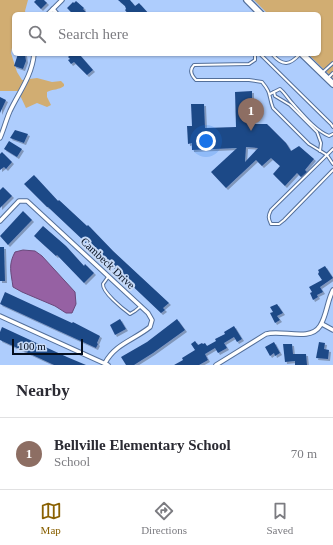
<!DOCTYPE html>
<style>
:root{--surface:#fff;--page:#f2f2f3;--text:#2b2b33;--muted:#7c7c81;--line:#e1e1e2;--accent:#8a6102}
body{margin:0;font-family:Georgia,serif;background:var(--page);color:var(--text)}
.scale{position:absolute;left:12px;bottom:10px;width:71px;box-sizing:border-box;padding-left:4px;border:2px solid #050f1f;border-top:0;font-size:11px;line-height:14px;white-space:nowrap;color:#050f1f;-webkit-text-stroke:3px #c7daf7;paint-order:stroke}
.you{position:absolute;left:206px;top:141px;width:14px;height:14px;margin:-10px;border:3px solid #fff;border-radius:50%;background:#1a73e8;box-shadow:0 0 0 6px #1a73e833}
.badge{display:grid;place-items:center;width:26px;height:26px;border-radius:50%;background:var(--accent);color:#fff;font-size:13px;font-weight:700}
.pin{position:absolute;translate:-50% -33px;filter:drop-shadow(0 1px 2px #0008)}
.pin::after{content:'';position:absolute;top:21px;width:14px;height:12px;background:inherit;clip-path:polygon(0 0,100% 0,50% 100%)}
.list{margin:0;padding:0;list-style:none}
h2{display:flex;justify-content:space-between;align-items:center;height:52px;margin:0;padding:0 16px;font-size:17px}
h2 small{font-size:13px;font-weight:400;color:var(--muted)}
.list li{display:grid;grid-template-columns:26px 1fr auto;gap:12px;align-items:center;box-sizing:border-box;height:72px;padding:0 16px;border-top:1px solid var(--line)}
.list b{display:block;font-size:15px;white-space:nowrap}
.list p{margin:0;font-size:13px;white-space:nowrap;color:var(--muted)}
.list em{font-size:13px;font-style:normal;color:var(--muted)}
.icon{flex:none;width:22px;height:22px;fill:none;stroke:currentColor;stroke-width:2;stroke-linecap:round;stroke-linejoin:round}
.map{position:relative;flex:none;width:333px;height:365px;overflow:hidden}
.search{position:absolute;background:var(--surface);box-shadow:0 1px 3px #0004;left:12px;right:12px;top:12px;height:44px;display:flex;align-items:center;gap:10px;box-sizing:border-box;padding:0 14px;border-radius:6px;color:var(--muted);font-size:15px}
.sheet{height:124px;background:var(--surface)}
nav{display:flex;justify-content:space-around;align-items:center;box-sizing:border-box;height:56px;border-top:1px solid var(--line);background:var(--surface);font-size:11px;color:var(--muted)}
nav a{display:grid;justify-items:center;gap:2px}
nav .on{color:var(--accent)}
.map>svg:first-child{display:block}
</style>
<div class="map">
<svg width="333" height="365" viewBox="0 0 333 365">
<defs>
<filter id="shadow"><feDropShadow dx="2" dy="2" stdDeviation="0" flood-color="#0004"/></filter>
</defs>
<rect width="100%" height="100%" fill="#aecdfd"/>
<g fill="#d1ad72">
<path d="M0,0H28L25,11L26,14H14V37L11,53L17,72L22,80L37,78L52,82L61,81L64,84V86C59,90 53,89 47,92V97L51,105L47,107L37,103L26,108L18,91H0Z"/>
<path d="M254,0H333V78L308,54H319V14H268Z"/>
</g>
<path fill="#9661a3" stroke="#6a487b" d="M23,250L35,251L42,256L75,292L76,304L72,313H66L55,306L22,292L13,287C11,272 8,265 15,252Z"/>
<g fill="#1f4887" fill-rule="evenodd" filter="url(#shadow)">
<path d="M36,0H44L47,3L41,9L34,2Z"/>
<path d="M118,0H130L135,6L139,3L149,14H128L125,10L126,9L125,6Z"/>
<path d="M76,1L84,8L83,9L88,14H73L67,8L73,2L74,3Z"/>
<path d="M18,54H25L26,61L23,69L14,66Z"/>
<path d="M71,54H79L93,70L87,75L74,62L71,64L68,60L70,59L68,57Z"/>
<path d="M252,91V124H267L286,143L291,151L299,146L314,159L305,170L307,172L301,177L297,173L285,186L273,174L280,166L271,158L262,166L256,160L226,188L211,172L237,148L192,150V143L188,144L187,126H192L191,104H204L205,128L236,127L235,92ZM246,147L258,148L245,162Z"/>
<path d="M0,97L6,100L0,113Z"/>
<path d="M15,130L28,134L24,143L10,138Z"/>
<path d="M9,141L22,149L17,157L4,149Z"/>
<path d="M2,152L12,162L6,169L4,167L0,170V154Z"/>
<path d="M34,175L58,201L59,200L87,226L88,225L113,251L169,303L163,308L165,310L161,313L102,257L93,251L83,240L48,207H47L24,184Z"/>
<path d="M3,187L12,196L0,208V190Z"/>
<path d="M23,211L32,220L8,245L0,236Z"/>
<path d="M43,226L66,246L84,266L85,264L94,273L84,283L57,255L56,256L34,236Z"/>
<path d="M0,247H4L5,281H0Z"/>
<path d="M325,266L333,278L320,287L323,292L317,295L318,297L313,300L310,293L312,292L309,287L322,280L318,274L319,272L318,270Z"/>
<path d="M5,292L72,323L73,322L100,336L97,343L98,344L96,348L0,304Z"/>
<path d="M277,304L283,313L277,316L280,320L275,323L270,313L273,312L270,307Z"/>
<path d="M120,319L126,329L115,335L110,325Z"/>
<path d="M177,319L185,330L153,353L134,365H126L121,357L147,342Z"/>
<path d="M234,326L242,339L237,342L234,337L224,343L227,348L218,353L215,348L205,354L208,360L199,365H174L183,360L182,358L195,350L191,344L195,341L198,345L202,343L203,344L205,343L207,346L216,341L215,339L225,334L224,332Z"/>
<path d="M2,327L67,357L86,365H54L0,340V332Z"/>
<path d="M274,342L280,353L275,356L274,353L270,356L265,347Z"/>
<path d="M319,342L325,343L324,349L329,350L328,359L316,358Z"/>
<path d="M283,344H292L293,354H306L307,365H295V361L285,362Z"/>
</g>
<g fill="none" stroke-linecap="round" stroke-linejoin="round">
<defs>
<g id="lane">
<path d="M255,54V60L249,64L194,65C189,70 191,75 196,80H249L262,82C272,94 268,95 273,108L309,144L327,155L333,164"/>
<path d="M260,54L331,124L333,127"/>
<path d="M272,54C283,67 290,65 300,54"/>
<path d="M323,72L333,63"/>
<path d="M328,78L333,73"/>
<path d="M274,92L275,96L290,105L317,132L321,143L320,151"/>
<path d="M270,94L280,89C285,93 288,99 293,104C302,114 316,131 329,136L333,134"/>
<path d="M333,149L271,210C268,216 268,218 271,224H279L284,220L333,170"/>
<path d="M108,277L103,284C102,292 123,309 130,314L135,311L141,306"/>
</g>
<g id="street">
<path d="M53,9L57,14"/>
<path d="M48,14L62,0"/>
<path d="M0,138C4,129 6,120 10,111C19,92 32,76 34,54"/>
<path d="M0,221L19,201H27L148,313L152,320L150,327C134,340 115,344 105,363"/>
<path d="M0,316L108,365"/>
<path d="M322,324L333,330"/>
<path d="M216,365L266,334C281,329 310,342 320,326C327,315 327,301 333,290"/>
</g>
<g id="secondary">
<path d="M247,0L261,14"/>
<path d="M302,54L333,84"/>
</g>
</defs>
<use href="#lane" stroke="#536f9a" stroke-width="4"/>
<use href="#street" stroke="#536f9a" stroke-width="5.5"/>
<use href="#secondary" stroke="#536f9a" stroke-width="8"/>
<use href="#lane" stroke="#fff" stroke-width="2"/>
<use href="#street" stroke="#fff" stroke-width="3.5"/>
<use href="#secondary" stroke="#fff" stroke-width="5.5"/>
</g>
<g text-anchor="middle" stroke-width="4" stroke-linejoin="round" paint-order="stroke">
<g font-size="11" fill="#050f1f" stroke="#c7daf7">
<text transform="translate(108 263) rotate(43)" y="4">Cambeck Drive</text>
</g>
</g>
</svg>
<div class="scale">100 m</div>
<div class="you"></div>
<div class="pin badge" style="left:251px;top:131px;background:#8d6e63">1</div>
<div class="search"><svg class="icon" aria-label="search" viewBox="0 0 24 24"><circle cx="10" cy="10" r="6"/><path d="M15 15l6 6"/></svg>Search here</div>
</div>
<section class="sheet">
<h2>Nearby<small></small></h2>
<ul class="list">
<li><span class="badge" style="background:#8d6e63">1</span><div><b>Bellville Elementary School</b><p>School</p></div><em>70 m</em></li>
</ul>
</section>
<nav>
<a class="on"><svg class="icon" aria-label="map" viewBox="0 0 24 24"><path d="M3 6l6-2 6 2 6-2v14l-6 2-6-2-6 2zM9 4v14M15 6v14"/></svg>Map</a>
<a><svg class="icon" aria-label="directions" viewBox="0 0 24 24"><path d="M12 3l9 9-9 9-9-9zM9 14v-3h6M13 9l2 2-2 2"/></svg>Directions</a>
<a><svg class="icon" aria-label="saved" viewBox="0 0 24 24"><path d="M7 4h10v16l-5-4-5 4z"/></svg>Saved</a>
</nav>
